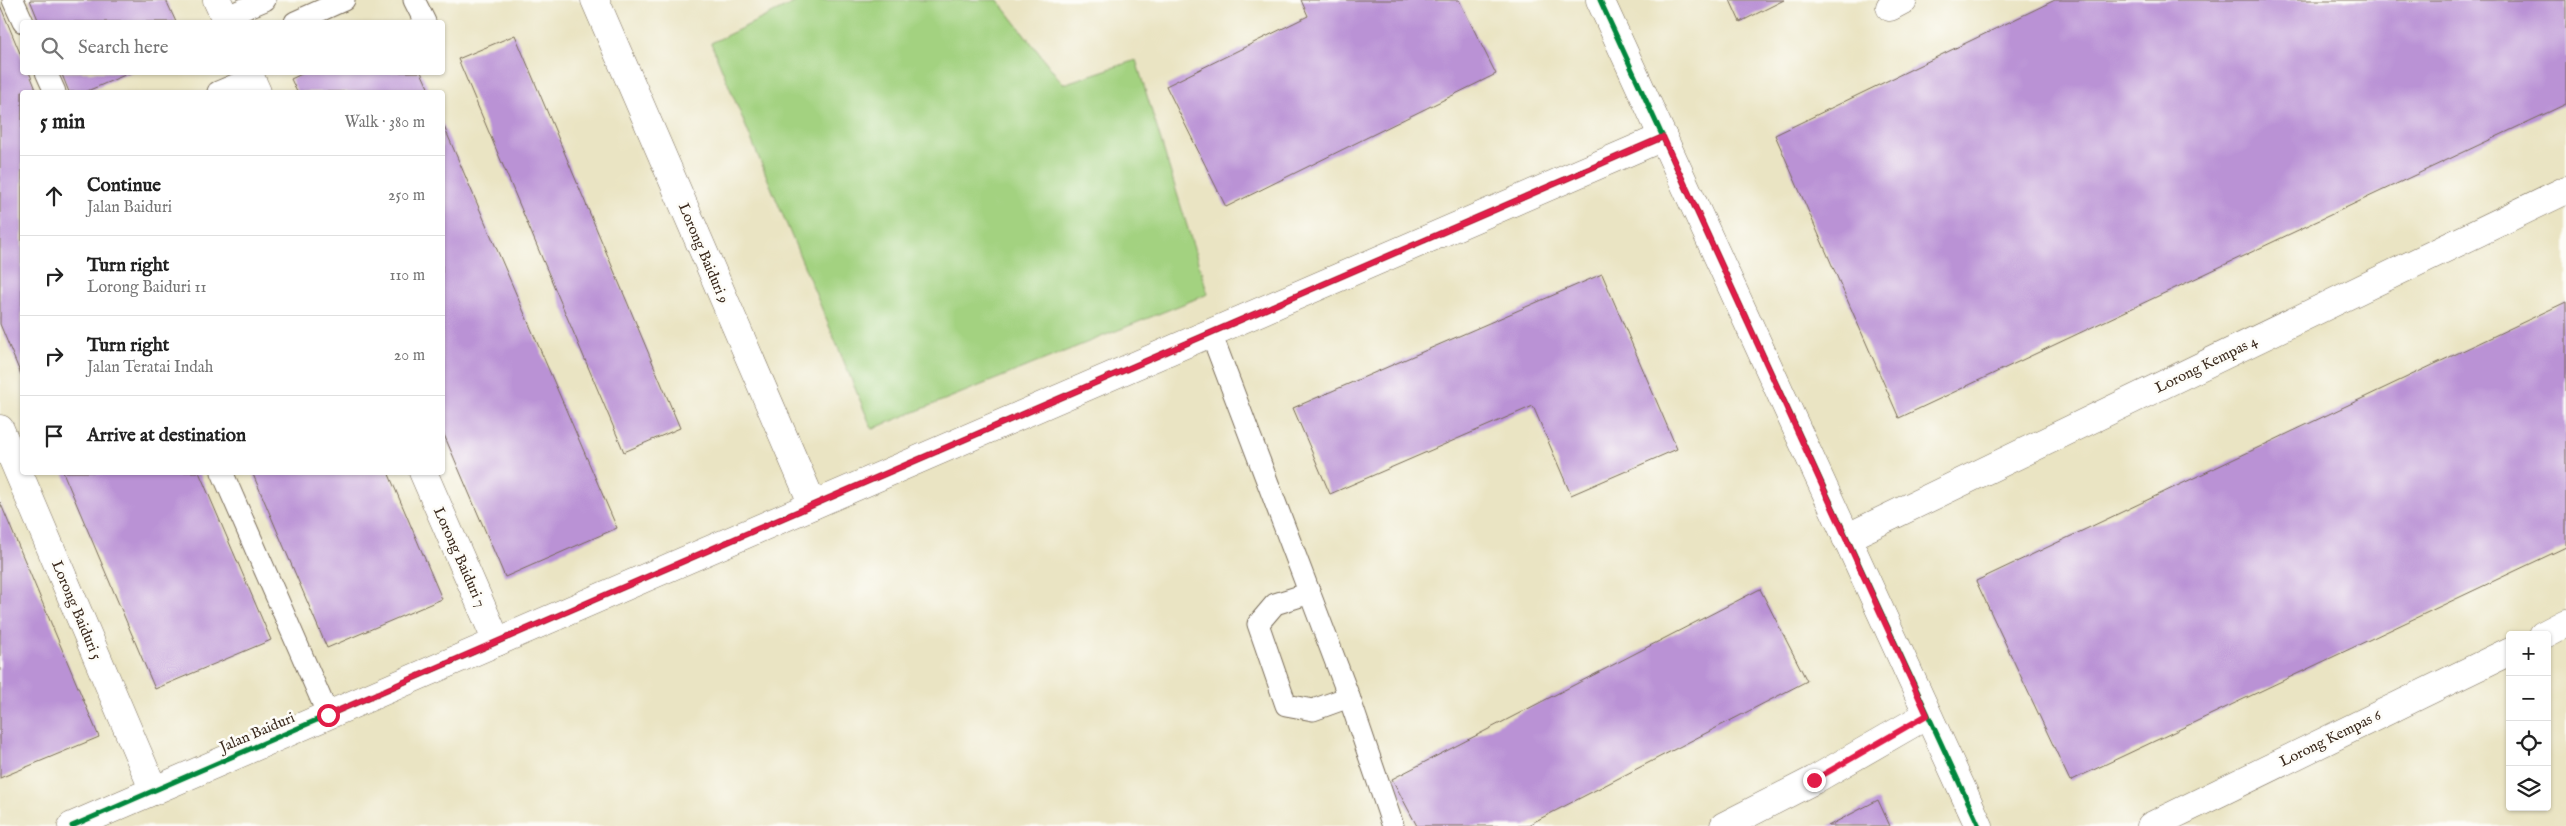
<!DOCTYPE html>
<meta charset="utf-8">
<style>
:root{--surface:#fff;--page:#f6f6f6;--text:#222;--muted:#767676;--line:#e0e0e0}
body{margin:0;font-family:"IM FELL English",serif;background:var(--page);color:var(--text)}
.controls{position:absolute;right:15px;bottom:15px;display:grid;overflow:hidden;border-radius:5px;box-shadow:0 1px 4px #0004}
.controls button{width:45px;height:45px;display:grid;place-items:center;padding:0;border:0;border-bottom:1px solid var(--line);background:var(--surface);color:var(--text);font:25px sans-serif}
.stop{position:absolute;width:15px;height:15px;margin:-11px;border:4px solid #e11d48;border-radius:50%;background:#fff}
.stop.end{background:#e11d48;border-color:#fff;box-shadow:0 1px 5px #0008}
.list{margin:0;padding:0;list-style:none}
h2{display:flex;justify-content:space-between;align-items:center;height:65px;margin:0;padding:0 20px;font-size:21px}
h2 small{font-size:16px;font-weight:400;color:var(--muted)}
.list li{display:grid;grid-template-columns:32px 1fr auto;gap:15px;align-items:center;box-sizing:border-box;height:80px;padding:0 20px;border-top:1px solid var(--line)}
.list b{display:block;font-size:19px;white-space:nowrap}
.list p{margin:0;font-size:16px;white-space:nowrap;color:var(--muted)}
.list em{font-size:16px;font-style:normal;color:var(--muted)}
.icon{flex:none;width:28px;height:28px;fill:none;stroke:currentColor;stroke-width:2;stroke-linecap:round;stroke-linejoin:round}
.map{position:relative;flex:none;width:2566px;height:826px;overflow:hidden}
.search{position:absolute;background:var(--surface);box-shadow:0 1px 4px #0004;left:20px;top:20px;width:425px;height:55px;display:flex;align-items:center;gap:12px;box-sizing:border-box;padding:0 18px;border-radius:5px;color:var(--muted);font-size:19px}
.panel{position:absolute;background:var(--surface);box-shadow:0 1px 4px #0004;left:20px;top:90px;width:425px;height:385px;border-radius:5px}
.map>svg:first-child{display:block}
</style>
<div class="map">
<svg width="2566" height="826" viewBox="0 0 2566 826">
<rect width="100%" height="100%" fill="#fdfcf7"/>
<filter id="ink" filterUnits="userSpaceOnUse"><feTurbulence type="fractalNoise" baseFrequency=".02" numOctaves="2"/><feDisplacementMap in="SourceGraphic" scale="10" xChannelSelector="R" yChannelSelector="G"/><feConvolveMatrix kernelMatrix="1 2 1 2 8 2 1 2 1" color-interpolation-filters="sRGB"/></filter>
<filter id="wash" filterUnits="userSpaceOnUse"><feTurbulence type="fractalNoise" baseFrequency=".0096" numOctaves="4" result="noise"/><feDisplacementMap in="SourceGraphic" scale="20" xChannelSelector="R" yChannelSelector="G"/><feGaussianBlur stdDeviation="1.12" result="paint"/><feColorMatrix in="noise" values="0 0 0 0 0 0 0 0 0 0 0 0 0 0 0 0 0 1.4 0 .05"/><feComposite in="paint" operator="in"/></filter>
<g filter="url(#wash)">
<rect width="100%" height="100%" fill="#eae4c3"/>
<path fill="#a3d280" stroke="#6f7e4f" d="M800,0H998L1063,84L1136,60L1208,294L872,429L711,43Z"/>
<g id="blocks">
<g fill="#ba92d5">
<path d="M30,0H166L176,22H39Z"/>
<path d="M1301,0H1459L1496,74L1226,207L1166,86L1308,16Z"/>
<path d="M1730,0H1784L1740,22Z"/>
<path d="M2055,0H2566V104L1899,418L1775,135Z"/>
<path d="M0,5L22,58V72H29L37,92H22V377L0,324Z"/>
<path d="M515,35L680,428L624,452L458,59Z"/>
<path d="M61,72H132L85,92H69Z"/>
<path d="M306,72H421L430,92H297L291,79Z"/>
<path d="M442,122L617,528L505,577L442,430Z"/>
<path d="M1602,274L1677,449L1571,495L1533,406L1330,494L1293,408Z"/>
<path d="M2566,302V547L2070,781L1976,581Z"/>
<path d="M63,472H199L271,640L155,689Z"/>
<path d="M252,472H388L442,599L327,648Z"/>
<path d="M0,502L99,737L0,778Z"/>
<path d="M1760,589L1807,681L1526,826H1417L1392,779Z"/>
<path d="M1878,800L1890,826H1828Z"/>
</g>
</g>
</g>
<g filter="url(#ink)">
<use href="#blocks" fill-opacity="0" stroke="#786b58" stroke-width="1"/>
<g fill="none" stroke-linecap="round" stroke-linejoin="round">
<defs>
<g id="lane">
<path d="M13,0L23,22"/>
<path d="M414,0L425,22"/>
<path d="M225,17L265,0"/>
<path d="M295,22L344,0"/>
<path d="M46,72L55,92"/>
<path d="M218,92L251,78"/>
<path d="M1211,333L1349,697L1393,826"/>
<path d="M222,472L328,715"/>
<path d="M1310,593L1275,604L1258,624L1286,705L1313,710L1349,697"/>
</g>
<g id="street">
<path d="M217,0L227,22"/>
<path d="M595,0L813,505"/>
<path d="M1600,0L1979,826"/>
<path d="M1890,7L1903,0"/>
<path d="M248,72L257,92"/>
<path d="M0,429L154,791"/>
<path d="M423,472L497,642"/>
<path d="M1846,538L2566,190"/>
<path d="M2543,635L2566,623"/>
<path d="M72,826L1663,137"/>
<path d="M1724,826L1814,780L1927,715"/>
<path d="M2151,826L2510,651"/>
</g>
</defs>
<use href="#lane" stroke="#786b58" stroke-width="23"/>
<use href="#street" stroke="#786b58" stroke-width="29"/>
<use href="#lane" stroke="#fff" stroke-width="21"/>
<use href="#street" stroke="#fff" stroke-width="28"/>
<defs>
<g id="cycleway">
<path d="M1600,0L1979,826"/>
<path d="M72,826L1663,137"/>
</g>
</defs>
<use href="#cycleway" stroke="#fdfcf7" stroke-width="8"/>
<use href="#cycleway" stroke="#00873e" stroke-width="5"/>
</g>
</g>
<g fill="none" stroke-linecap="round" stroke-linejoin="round" filter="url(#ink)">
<path stroke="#e11d48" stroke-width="6" d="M328,715L1663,137L1927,715L1814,780"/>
</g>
<g text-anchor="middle" stroke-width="5" stroke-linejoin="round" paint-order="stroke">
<g font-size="15" fill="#3b2a1e" stroke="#fdfcf7">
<text transform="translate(704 253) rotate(67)" y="5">Lorong Baiduri 9</text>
<text transform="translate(2206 364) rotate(-26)" y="5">Lorong Kempas 4</text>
<text transform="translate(460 557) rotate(66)" y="5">Lorong Baiduri 7</text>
<text transform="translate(77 610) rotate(67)" y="5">Lorong Baiduri 5</text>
<text transform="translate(257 732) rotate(-23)" y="5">Jalan Baiduri</text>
<text transform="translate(2330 738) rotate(-26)" y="5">Lorong Kempas 6</text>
</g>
</g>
</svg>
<div class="controls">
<button>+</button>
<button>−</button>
<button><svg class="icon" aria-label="locate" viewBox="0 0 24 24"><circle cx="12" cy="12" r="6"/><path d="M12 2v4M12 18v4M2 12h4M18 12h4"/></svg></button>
<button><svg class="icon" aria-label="layers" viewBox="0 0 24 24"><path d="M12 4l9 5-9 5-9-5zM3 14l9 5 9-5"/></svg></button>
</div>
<div class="stop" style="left:328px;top:715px"></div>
<div class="stop end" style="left:1814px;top:780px"></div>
<div class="search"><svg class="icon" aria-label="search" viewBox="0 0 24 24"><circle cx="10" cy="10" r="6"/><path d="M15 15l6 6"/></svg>Search here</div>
<section class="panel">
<h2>5 min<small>Walk · 380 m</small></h2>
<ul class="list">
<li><svg class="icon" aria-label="ahead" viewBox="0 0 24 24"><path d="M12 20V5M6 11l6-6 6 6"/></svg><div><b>Continue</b><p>Jalan Baiduri</p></div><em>250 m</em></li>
<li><svg class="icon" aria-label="right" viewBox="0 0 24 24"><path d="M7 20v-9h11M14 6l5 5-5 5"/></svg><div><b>Turn right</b><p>Lorong Baiduri 11</p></div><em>110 m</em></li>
<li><svg class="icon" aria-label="right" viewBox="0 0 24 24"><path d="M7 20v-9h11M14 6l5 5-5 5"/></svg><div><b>Turn right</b><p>Jalan Teratai Indah</p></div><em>20 m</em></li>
<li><svg class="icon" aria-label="arrive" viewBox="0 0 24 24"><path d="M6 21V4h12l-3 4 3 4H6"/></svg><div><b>Arrive at destination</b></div></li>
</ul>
</section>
</div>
